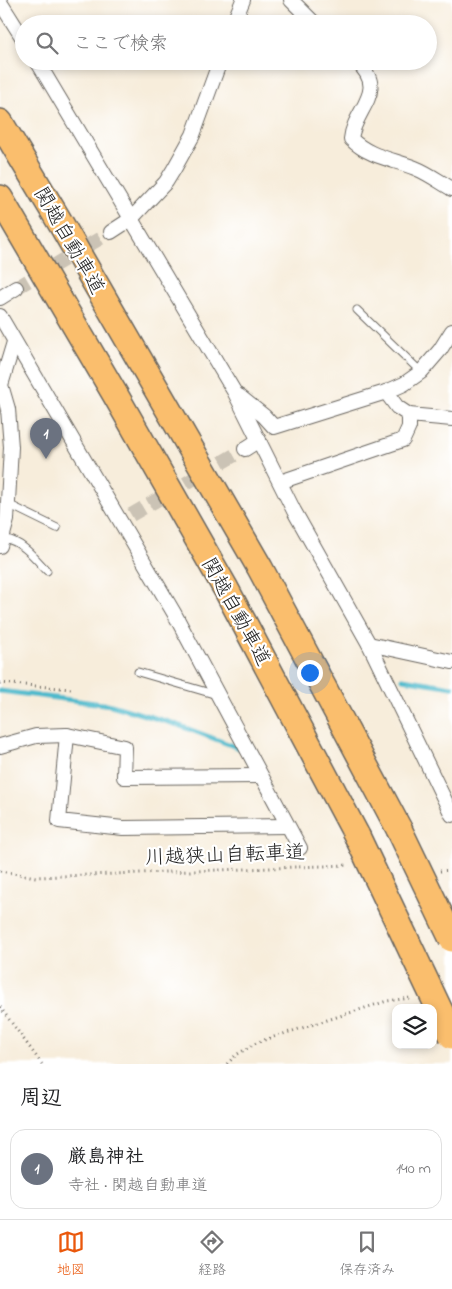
<!DOCTYPE html>
<html lang="ja">
<meta charset="utf-8">
<style>
:root{--surface:#fff;--page:#f2f2f2;--text:#202124;--muted:#757577;--line:#e0e0e0;--accent:#ea580c}
body{margin:0;font-family:"Indie Flower","Klee One",sans-serif;background:var(--page);color:var(--text)}
.controls{position:absolute;right:15px;bottom:15px;display:grid;overflow:hidden;border-radius:10px;box-shadow:0 2px 8px #0003}
.controls button{width:45px;height:45px;display:grid;place-items:center;padding:0;border:0;border-bottom:1px solid var(--line);background:var(--surface);color:var(--text);font:25px sans-serif}
.you{position:absolute;left:309px;top:672px;width:18px;height:18px;margin:-12px;border:4px solid #fff;border-radius:50%;background:#1a73e8;box-shadow:0 0 0 8px #1a73e833}
.badge{display:grid;place-items:center;width:32px;height:32px;border-radius:50%;background:var(--accent);color:#fff;font-size:16px;font-weight:700}
.pin{position:absolute;translate:-50% -41px;filter:drop-shadow(0 1px 2px #0008)}
.pin::after{content:'';position:absolute;top:26px;width:18px;height:15px;background:inherit;clip-path:polygon(0 0,100% 0,50% 100%)}
.list{margin:0;padding:0;list-style:none}
h2{display:flex;justify-content:space-between;align-items:center;height:65px;margin:0;padding:0 20px;font-size:21px}
h2 small{font-size:16px;font-weight:400;color:var(--muted)}
.list li{display:grid;grid-template-columns:32px 1fr auto;gap:15px;align-items:center;box-sizing:border-box;height:80px;margin:0 10px 10px;padding:0 10px;border:1px solid var(--line);border-radius:15px}
.list b{display:block;font-size:19px;white-space:nowrap}
.list p{margin:0;font-size:16px;white-space:nowrap;color:var(--muted)}
.list em{font-size:16px;font-style:normal;color:var(--muted)}
.icon{flex:none;width:28px;height:28px;fill:none;stroke:currentColor;stroke-width:2;stroke-linecap:round;stroke-linejoin:round}
.map{position:relative;flex:none;width:452px;height:1064px;overflow:hidden}
.search{position:absolute;background:var(--surface);box-shadow:0 2px 8px #0003;left:15px;right:15px;top:15px;height:55px;display:flex;align-items:center;gap:12px;box-sizing:border-box;padding:0 18px;border-radius:28px;color:var(--muted);font-size:19px}
.sheet{height:155px;background:var(--surface)}
nav{display:flex;justify-content:space-around;align-items:center;box-sizing:border-box;height:70px;border-top:1px solid var(--line);background:var(--surface);font-size:14px;color:var(--muted)}
nav a{display:grid;justify-items:center;gap:2px}
nav .on{color:var(--accent)}
.map>svg:first-child{display:block}
</style>
<div class="map">
<svg width="452" height="1064" viewBox="0 0 452 1064">
<rect width="100%" height="100%" fill="#fff"/>
<filter id="ink" filterUnits="userSpaceOnUse"><feTurbulence type="fractalNoise" baseFrequency=".02" numOctaves="2"/><feDisplacementMap in="SourceGraphic" scale="10" xChannelSelector="R" yChannelSelector="G"/><feConvolveMatrix kernelMatrix="1 2 1 2 8 2 1 2 1" color-interpolation-filters="sRGB"/></filter>
<filter id="wash" filterUnits="userSpaceOnUse"><feTurbulence type="fractalNoise" baseFrequency=".0096" numOctaves="4" result="noise"/><feDisplacementMap in="SourceGraphic" scale="20" xChannelSelector="R" yChannelSelector="G"/><feGaussianBlur stdDeviation="1.12" result="paint"/><feColorMatrix in="noise" values="0 0 0 0 0 0 0 0 0 0 0 0 0 0 0 0 0 1.4 0 .05"/><feComposite in="paint" operator="in"/></filter>
<g filter="url(#wash)">
<rect width="100%" height="100%" fill="#f7eddb"/>
<g fill="none" stroke-linecap="round" stroke-linejoin="round">
<g stroke="#4fbacc" stroke-width="5">
<path d="M403,679L452,687"/>
<path d="M0,691L111,705L175,724L239,748"/>
</g>
</g>
</g>
<g filter="url(#ink)">
<g fill="none" stroke-linecap="round" stroke-linejoin="round">
<g stroke="#cbc3b5" stroke-width="14" stroke-dasharray="14 7" stroke-linecap="butt">
<path d="M16,288L111,232"/>
<path d="M131,515L245,449"/>
</g>
<defs>
<g id="service">
<path d="M357,310L421,372"/>
<path d="M8,504L57,528"/>
<path d="M3,538C22,541 35,558 47,571"/>
<path d="M138,672L217,695"/>
</g>
<g id="minor">
<path d="M291,0L315,24"/>
<path d="M0,2L24,40"/>
<path d="M233,24L243,0"/>
<path d="M37,61L235,393L294,511L369,644L452,815"/>
<path d="M356,61C390,91 354,108 351,139C369,157 392,159 415,168C428,173 440,182 452,189"/>
<path d="M111,232L131,219L166,182L174,169L193,135L220,61"/>
<path d="M0,298L16,288"/>
<path d="M0,316L174,613L300,848"/>
<path d="M386,392L397,407L409,415L452,419"/>
<path d="M239,396L264,416L274,427L386,392L404,384L421,372L440,350L452,331"/>
<path d="M245,449L259,440"/>
<path d="M280,482L403,440L409,427V415"/>
<path d="M0,546L7,520L11,447L8,409L1,385L14,342"/>
<path d="M369,644L452,662"/>
<path d="M67,735L59,821L123,828L287,826"/>
<path d="M0,746L36,736L67,735L125,747L124,777L261,776"/>
</g>
<g id="motorway">
<path d="M0,122L61,224L260,568L399,829"/>
<path d="M0,198L116,396L226,589L357,836"/>
</g>
</defs>
<use href="#service" stroke="#69655f" stroke-width="9"/>
<use href="#minor" stroke="#69655f" stroke-width="16"/>
<use href="#motorway" stroke="#69655f" stroke-width="28"/>
<g stroke="#69655f" stroke-width="3" stroke-dasharray="1 4" stroke-linecap="butt">
<path d="M0,683L72,689"/>
<path d="M0,871L36,877L349,865"/>
<path d="M440,871L452,870"/>
<path d="M0,1007L42,1064"/>
<path d="M227,1064L236,1055L258,1042L387,1001L411,998"/>
</g>
<use href="#service" stroke="#fff" stroke-width="7"/>
<use href="#minor" stroke="#fff" stroke-width="14"/>
<use href="#motorway" stroke="#fabe6d" stroke-width="25"/>
<defs>
<g id="motorway-bridge">
<path d="M399,829L452,939"/>
<path d="M357,836L452,1036"/>
</g>
</defs>
<use href="#motorway-bridge" stroke="#69655f" stroke-width="28" stroke-linecap="butt"/>
<use href="#motorway-bridge" stroke="#fabe6d" stroke-width="25"/>
</g>
</g>
<g text-anchor="middle" stroke-width="4.5" stroke-linejoin="round" paint-order="stroke">
<g font-size="20" fill="#1c1c1c" stroke="#fff">
<text transform="translate(70 240) rotate(60)" y="7">関越自動車道</text>
<text transform="translate(237 611) rotate(61)" y="7">関越自動車道</text>
<text transform="translate(225 854) rotate(-2)" y="7">川越狭山自転車道</text>
</g>
</g>
</svg>
<div class="controls">
<button><svg class="icon" aria-label="layers" viewBox="0 0 24 24"><path d="M12 4l9 5-9 5-9-5zM3 14l9 5 9-5"/></svg></button>
</div>
<div class="you"></div>
<div class="pin badge" style="left:46px;top:459px;background:#6b7280">1</div>
<div class="search"><svg class="icon" aria-label="search" viewBox="0 0 24 24"><circle cx="10" cy="10" r="6"/><path d="M15 15l6 6"/></svg>ここで検索</div>
</div>
<section class="sheet">
<h2>周辺<small></small></h2>
<ul class="list">
<li><span class="badge" style="background:#6b7280">1</span><div><b>厳島神社</b><p>寺社 · 関越自動車道</p></div><em>140 m</em></li>
</ul>
</section>
<nav>
<a class="on"><svg class="icon" aria-label="map" viewBox="0 0 24 24"><path d="M3 6l6-2 6 2 6-2v14l-6 2-6-2-6 2zM9 4v14M15 6v14"/></svg>地図</a>
<a><svg class="icon" aria-label="directions" viewBox="0 0 24 24"><path d="M12 3l9 9-9 9-9-9zM9 14v-3h6M13 9l2 2-2 2"/></svg>経路</a>
<a><svg class="icon" aria-label="saved" viewBox="0 0 24 24"><path d="M7 4h10v16l-5-4-5 4z"/></svg>保存済み</a>
</nav>
